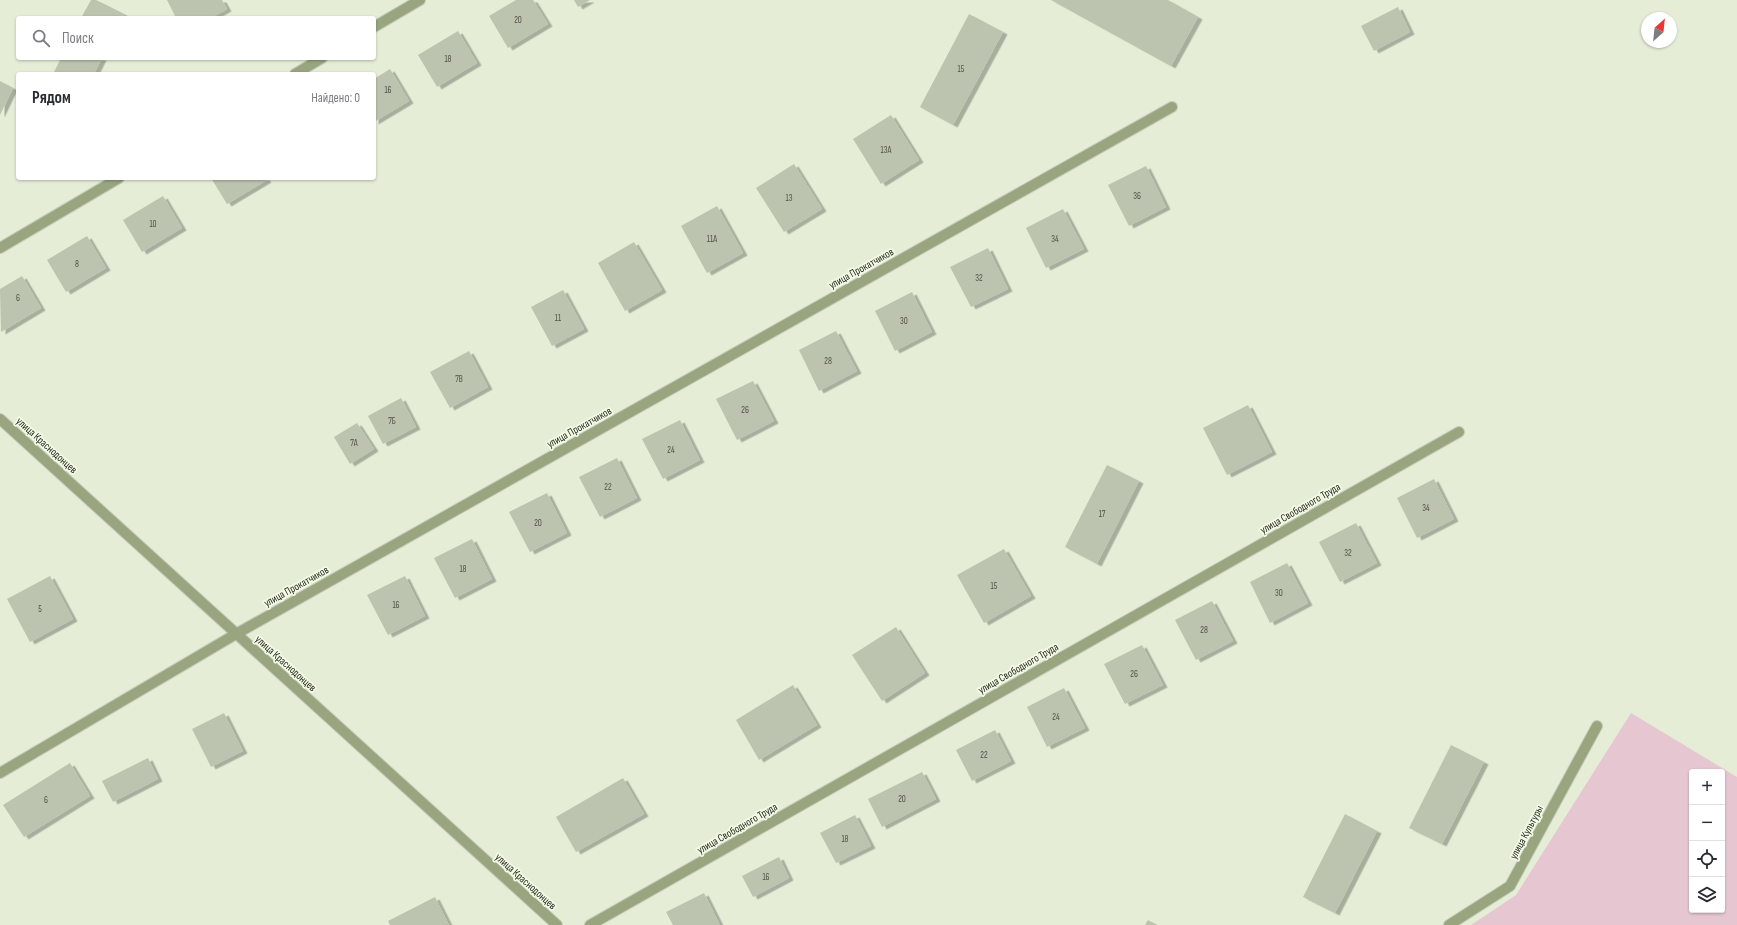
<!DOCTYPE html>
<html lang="ru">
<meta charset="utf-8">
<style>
:root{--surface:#fff;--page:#f2f2f3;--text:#2b2b33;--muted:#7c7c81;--line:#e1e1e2}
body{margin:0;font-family:"Sofia Sans Condensed",sans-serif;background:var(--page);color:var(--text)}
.controls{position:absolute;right:12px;bottom:12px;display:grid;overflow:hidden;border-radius:4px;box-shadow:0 1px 3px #0004}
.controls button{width:36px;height:36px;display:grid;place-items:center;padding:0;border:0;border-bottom:1px solid var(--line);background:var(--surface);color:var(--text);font:20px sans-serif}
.compass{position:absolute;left:1641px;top:12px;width:36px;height:36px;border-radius:50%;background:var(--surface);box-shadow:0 1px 3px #0004;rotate:27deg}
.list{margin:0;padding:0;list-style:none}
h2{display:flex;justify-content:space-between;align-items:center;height:52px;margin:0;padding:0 16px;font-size:17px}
h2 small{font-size:13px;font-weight:400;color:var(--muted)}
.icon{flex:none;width:22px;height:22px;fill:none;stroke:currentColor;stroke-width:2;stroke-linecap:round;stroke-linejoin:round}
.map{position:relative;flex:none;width:1737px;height:925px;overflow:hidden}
.search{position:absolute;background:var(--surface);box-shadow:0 1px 3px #0004;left:16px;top:16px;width:360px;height:44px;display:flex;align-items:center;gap:10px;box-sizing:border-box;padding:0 14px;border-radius:4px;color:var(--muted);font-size:15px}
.panel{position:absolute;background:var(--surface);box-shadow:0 1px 3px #0004;left:16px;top:72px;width:360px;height:108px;border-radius:4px}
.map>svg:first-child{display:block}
</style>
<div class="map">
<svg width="1737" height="925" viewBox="0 0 1737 925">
<defs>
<filter id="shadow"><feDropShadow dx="4.5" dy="2.5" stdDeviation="0" flood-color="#0004"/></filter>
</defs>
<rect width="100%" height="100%" fill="#e5edd7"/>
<path fill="#e6c7d1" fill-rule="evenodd" d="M1631,713L1737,777V925H1471L1516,895ZM1692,772H1722V910H1692Z"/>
<g fill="#bcc3ae" filter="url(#shadow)">
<path d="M91,0H96L124,14L122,18H81Z"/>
<path d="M167,0H222L227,9L211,18H176Z"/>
<path d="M516,0H533L548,24L508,48L489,16Z"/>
<path d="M574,0H590L578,7Z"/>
<path d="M1051,0H1168L1198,17L1171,66Z"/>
<path d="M1398,7L1410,32L1374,51L1361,26Z"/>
<path d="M969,14L1003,32L953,125L920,107Z"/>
<path d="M458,31L477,63L437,87L418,55Z"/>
<path d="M61,58H102L94,74H53Z"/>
<path d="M390,69L409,101L374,122V79Z"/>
<path d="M0,81L13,88L0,115Z"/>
<path d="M891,115L919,160L881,184L853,139Z"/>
<path d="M794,164L822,209L784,232L756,188Z"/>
<path d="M1146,166L1166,207L1129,226L1108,185Z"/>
<path d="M211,178H265L267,180L227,204Z"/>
<path d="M163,196L182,228L142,252L123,220Z"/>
<path d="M717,206L743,253L707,273L681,226Z"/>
<path d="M1063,209L1084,249L1046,268L1026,228Z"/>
<path d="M87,236L106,268L66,292L47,260Z"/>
<path d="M634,242L662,290L625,311L598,263Z"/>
<path d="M988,248L1008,289L971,307L950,267Z"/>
<path d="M22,276L41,308L1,332L0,289Z"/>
<path d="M563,290L584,329L552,346L531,307Z"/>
<path d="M912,292L932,332L895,351L875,311Z"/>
<path d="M836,331L857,371L819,391L799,350Z"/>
<path d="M469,351L488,387L450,408L430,372Z"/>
<path d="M753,381L774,421L737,440L716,399Z"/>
<path d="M401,398L416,427L383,444L368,416Z"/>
<path d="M1248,405L1272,452L1227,475L1203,428Z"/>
<path d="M680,420L700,460L663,479L642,439Z"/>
<path d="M357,423L374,449L350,464L334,437Z"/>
<path d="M617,458L637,498L600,517L579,477Z"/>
<path d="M1107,465L1139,481L1097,564L1065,547Z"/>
<path d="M1434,479L1454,519L1417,538L1397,498Z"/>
<path d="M547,493L567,533L530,552L509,512Z"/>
<path d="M1356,523L1377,563L1340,582L1319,542Z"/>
<path d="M472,539L492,579L455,598L434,558Z"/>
<path d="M1004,549L1031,596L984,623L957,575Z"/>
<path d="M1287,563L1308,603L1270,623L1250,582Z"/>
<path d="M50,576L73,619L30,642L7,599Z"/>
<path d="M405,576L425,616L388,635L367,595Z"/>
<path d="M1212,601L1233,641L1196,660L1175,620Z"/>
<path d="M896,627L925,673L882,701L852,655Z"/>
<path d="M1142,645L1163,685L1125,704L1104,664Z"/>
<path d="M793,685L817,725L759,760L736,720Z"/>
<path d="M1064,688L1085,728L1047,747L1027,707Z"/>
<path d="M224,713L243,751L211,767L192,729Z"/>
<path d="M995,730L1011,761L972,781L956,750Z"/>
<path d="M1451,745L1484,762L1442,844L1409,828Z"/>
<path d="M148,758L158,779L113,802L102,781Z"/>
<path d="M70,763L90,796L24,837L3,805Z"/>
<path d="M922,772L936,799L882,827L868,799Z"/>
<path d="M623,778L644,814L576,852L556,817Z"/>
<path d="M1345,814L1377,831L1335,913L1303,897Z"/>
<path d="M855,815L871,846L836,863L820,833Z"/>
<path d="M779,857L789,878L753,897L742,876Z"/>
<path d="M704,893L720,925H673L666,912Z"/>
<path d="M435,897L449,925H390L388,921Z"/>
<path d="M1148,920L1157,925H1145Z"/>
</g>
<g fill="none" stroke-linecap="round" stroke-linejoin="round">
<defs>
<g id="street">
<path d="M374,27L420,0"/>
<path d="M295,74L322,58"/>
<path d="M0,248L119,178"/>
<path d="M0,419L557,925"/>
<path d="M0,773L236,634L1172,107"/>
<path d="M590,925L1459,432"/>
<path d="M1449,925L1510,886L1597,726"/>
</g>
</defs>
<use href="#street" stroke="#c3cab7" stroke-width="12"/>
<use href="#street" stroke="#98a57f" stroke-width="10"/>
</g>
<g text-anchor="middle" stroke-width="3.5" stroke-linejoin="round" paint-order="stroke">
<g font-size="9" fill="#4e5247">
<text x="518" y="23">20</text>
<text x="448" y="62">18</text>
<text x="961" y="72">15</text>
<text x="388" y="93">16</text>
<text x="886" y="153">13А</text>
<text x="1137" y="199">36</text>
<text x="789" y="201">13</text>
<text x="153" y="227">10</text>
<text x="712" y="242">11А</text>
<text x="1055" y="242">34</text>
<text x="77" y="267">8</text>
<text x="979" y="281">32</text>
<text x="18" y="301">6</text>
<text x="558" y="321">11</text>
<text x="904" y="324">30</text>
<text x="828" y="364">28</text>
<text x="459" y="382">7В</text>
<text x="745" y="413">26</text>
<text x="392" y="424">7Б</text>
<text x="354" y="446">7А</text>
<text x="671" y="453">24</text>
<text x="608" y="490">22</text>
<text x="1426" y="511">34</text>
<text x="1102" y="517">17</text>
<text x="538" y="526">20</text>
<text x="1348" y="556">32</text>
<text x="463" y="572">18</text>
<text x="994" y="589">15</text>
<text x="1279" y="596">30</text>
<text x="396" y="608">16</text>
<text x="40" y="612">5</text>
<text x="1204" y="633">28</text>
<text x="1134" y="677">26</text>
<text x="1056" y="720">24</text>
<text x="984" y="758">22</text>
<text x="902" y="802">20</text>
<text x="46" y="803">6</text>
<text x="845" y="842">18</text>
<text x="766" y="880">16</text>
</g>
<g font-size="11" fill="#2a2d25" stroke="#f2fae4">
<text transform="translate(861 268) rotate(-29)" y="4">улица Прокатчиков</text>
<text transform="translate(579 427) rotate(-29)" y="4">улица Прокатчиков</text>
<text transform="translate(47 445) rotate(42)" y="4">улица Краснодонцев</text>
<text transform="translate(1300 508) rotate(-30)" y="4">улица Свободного Труда</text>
<text transform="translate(296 586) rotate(-29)" y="4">улица Прокатчиков</text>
<text transform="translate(286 663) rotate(42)" y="4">улица Краснодонцев</text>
<text transform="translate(1018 668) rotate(-30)" y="4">улица Свободного Труда</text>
<text transform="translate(737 828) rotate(-30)" y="4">улица Свободного Труда</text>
<text transform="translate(1526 832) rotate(-62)" y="4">улица Культуры</text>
<text transform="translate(526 881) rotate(42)" y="4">улица Краснодонцев</text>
</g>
</g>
</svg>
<div class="controls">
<button>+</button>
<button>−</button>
<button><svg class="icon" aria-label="locate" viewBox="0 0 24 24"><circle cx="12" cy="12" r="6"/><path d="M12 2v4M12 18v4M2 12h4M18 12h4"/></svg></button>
<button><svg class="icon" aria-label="layers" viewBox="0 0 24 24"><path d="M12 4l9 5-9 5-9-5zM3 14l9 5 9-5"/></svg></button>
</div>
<svg class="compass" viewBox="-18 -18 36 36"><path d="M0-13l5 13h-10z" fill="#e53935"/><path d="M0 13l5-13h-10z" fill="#7c7c81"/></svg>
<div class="search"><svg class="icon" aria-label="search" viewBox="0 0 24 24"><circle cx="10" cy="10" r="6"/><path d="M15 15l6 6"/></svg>Поиск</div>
<section class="panel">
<h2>Рядом<small>Найдено: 0</small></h2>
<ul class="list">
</ul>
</section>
</div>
